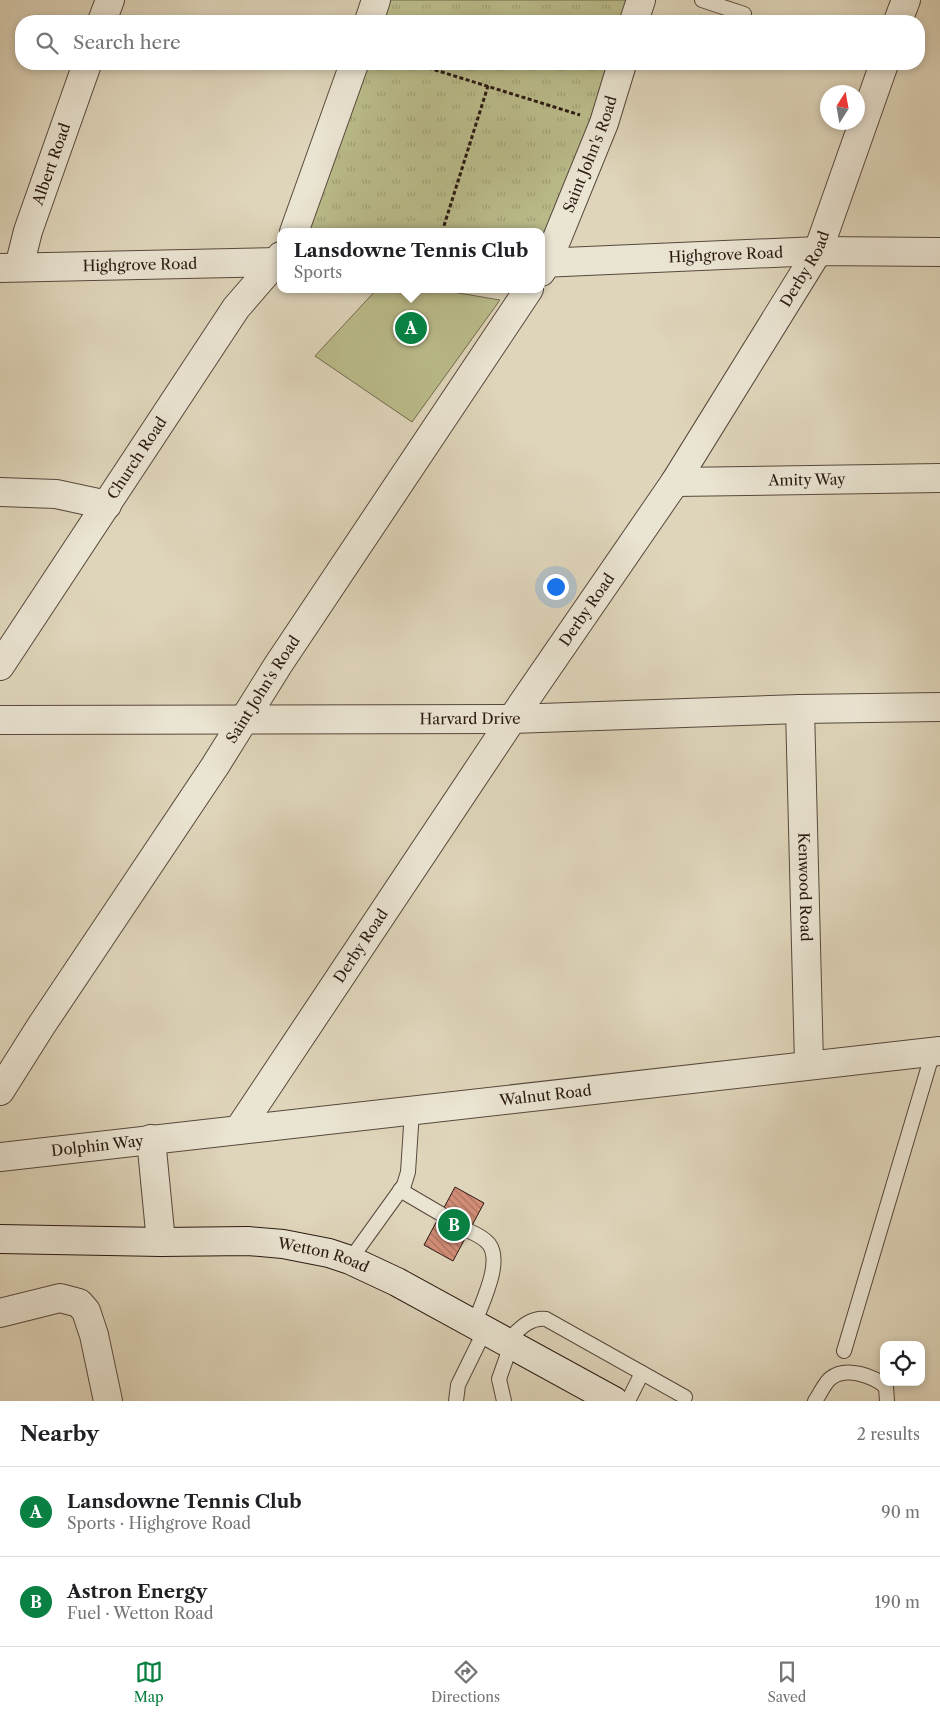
<!DOCTYPE html>
<meta charset="utf-8">
<style>
:root{--surface:#fff;--page:#f6f6f6;--text:#202124;--muted:#757577;--line:#e0e0e0;--accent:#0b8043}
body{margin:0;font-family:"Libre Caslon Text",serif;background:var(--page);color:var(--text)}
.controls{position:absolute;right:15px;bottom:15px;display:grid;overflow:hidden;border-radius:10px;box-shadow:0 2px 8px #0003}
.controls button{width:45px;height:45px;display:grid;place-items:center;padding:0;border:0;border-bottom:1px solid var(--line);background:var(--surface);color:var(--text);font:25px sans-serif}
.compass{position:absolute;left:820px;top:85px;width:45px;height:45px;border-radius:50%;background:var(--surface);box-shadow:0 2px 8px #0003;rotate:11deg}
.you{position:absolute;left:555px;top:586px;width:18px;height:18px;margin:-12px;border:4px solid #fff;border-radius:50%;background:#1a73e8;box-shadow:0 0 0 8px #1a73e833}
.badge{display:grid;place-items:center;width:32px;height:32px;border-radius:50%;background:var(--accent);color:#fff;font-size:16px;font-weight:700}
.pin{position:absolute;translate:-50% -50%;border:2px solid #fff;box-shadow:0 1px 5px #0006}
.popup{position:absolute;left:277px;top:228px;width:268px;height:65px;box-sizing:border-box;display:grid;place-content:center;border-radius:10px;background:var(--surface);filter:drop-shadow(0 1px 4px #0005);font-size:16px;white-space:nowrap;color:var(--muted)}
.popup b{font-size:19px;color:var(--text)}
.popup::after{content:'';position:absolute;left:50%;top:100%;margin-left:-10px;border:10px solid transparent;border-top-color:var(--surface)}
.list{margin:0;padding:0;list-style:none}
h2{display:flex;justify-content:space-between;align-items:center;height:65px;margin:0;padding:0 20px;font-size:21px}
h2 small{font-size:16px;font-weight:400;color:var(--muted)}
.list li{display:grid;grid-template-columns:32px 1fr auto;gap:15px;align-items:center;box-sizing:border-box;height:90px;padding:0 20px;border-top:1px solid var(--line)}
.list b{display:block;font-size:19px;white-space:nowrap}
.list p{margin:0;font-size:16px;white-space:nowrap;color:var(--muted)}
.list em{font-size:16px;font-style:normal;color:var(--muted)}
.icon{flex:none;width:28px;height:28px;fill:none;stroke:currentColor;stroke-width:2;stroke-linecap:round;stroke-linejoin:round}
.map{position:relative;flex:none;width:940px;height:1401px;overflow:hidden}
.search{position:absolute;background:var(--surface);box-shadow:0 2px 8px #0003;left:15px;right:15px;top:15px;height:55px;display:flex;align-items:center;gap:12px;box-sizing:border-box;padding:0 18px;border-radius:20px;color:var(--muted);font-size:19px}
.sheet{height:245px;background:var(--surface)}
nav{display:flex;justify-content:space-around;align-items:center;box-sizing:border-box;height:70px;border-top:1px solid var(--line);background:var(--surface);font-size:14px;color:var(--muted)}
nav a{display:grid;justify-items:center;gap:2px}
nav .on{color:var(--accent)}
.map>svg:first-child{display:block}
</style>
<div class="map">
<svg width="940" height="1401" viewBox="0 0 940 1401">
<defs>
<pattern id="park-tufts" width="24" height="20" patternUnits="userSpaceOnUse" patternTransform="scale(1.25)"><rect width="24" height="20" fill="#babb8a"/><path d="M3 7l-1-3M5 7V3M7 7l1-3M15 17l-1-3M17 17v-4M19 17l1-3" fill="none" stroke="#a0a076"/></pattern>
<pattern id="building-back-hatch" width="6" height="6" patternUnits="userSpaceOnUse" patternTransform="scale(1.25)"><rect width="6" height="6" fill="#d28d77"/><path d="M-1 5l2 2M0 0l6 6M5-1l2 2" fill="none" stroke="#ab7260"/></pattern>
</defs>
<rect width="100%" height="100%" fill="#dfd5ba"/>
<filter id="stains"><feTurbulence type="fractalNoise" baseFrequency=".004" numOctaves="4"/><feColorMatrix values="0 0 0 0 .2 0 0 0 0 .09 0 0 0 0 .02 0 0 0 .5 -.17"/></filter>
<radialGradient id="worn" r=".72"><stop offset=".6" stop-color="#630" stop-opacity="0"/><stop offset="1" stop-color="#630" stop-opacity=".3"/></radialGradient>
<g fill="url(#park-tufts)" stroke="#726a4e">
<path d="M377,0H635L640,21H370Z"/>
<path d="M355,64H625L541,263V232H294Z"/>
</g>
<path fill="#babb8a" stroke="#726a4e" d="M377,289H435L500,300L412,422L315,356Z"/>
<path fill="url(#building-back-hatch)" stroke="#2a1912" d="M455,1187L484,1203L453,1261L424,1245Z"/>
<g fill="none" stroke-linecap="round" stroke-linejoin="round">
<defs>
<g id="lane">
<path d="M702,0L744,14"/>
<path d="M400,1190L441,1214"/>
<path d="M469,1231C476,1234 484,1238 489,1244C503,1263 481,1304 474,1325"/>
<path d="M350,1260L404,1185L408,1172L412,1111"/>
<path d="M506,1342C518,1331 528,1317 546,1319L685,1397"/>
<path d="M844,1351L933,1052"/>
<path d="M456,1401L458,1385L485,1330"/>
<path d="M504,1401L499,1379L511,1345"/>
<path d="M628,1401L642,1373"/>
<path d="M815,1401C820,1394 825,1382 831,1378C846,1366 874,1376 886,1387L887,1401"/>
</g>
<g id="street">
<path d="M102,21L110,0"/>
<path d="M369,21L376,0"/>
<path d="M634,21L641,0"/>
<path d="M898,21L906,0"/>
<path d="M294,232L354,64"/>
<path id="s1" d="M541,263L818,251L940,252"/>
<path id="s2" d="M19,267L28,231L87,64"/>
<path id="s3" d="M0,268L281,262"/>
<path id="s4" d="M541,272L547,263L604,123L622,64"/>
<path id="s5" d="M675,482L940,478"/>
<path d="M0,492L56,494L107,505"/>
<path id="s6" d="M0,666L236,308L281,256"/>
<path id="s7" d="M800,709L809,1064"/>
<path id="s8" d="M0,720L512,719L800,709L940,707"/>
<path id="s9" d="M0,1091L41,1026L215,766L278,665L529,289"/>
<path id="s10" d="M239,1129L512,719L675,482L818,251L884,64"/>
<path d="M151,1139L161,1242"/>
<path id="s11" d="M0,1157L940,1051"/>
<path d="M0,1313L60,1298L79,1303L86,1311L94,1335L108,1401"/>
</g>
<g id="secondary">
<path id="s12" d="M0,1239L161,1242L248,1241L283,1244L329,1253L350,1260L397,1282L614,1401"/>
</g>
</defs>
<use href="#lane" stroke="#57483c" stroke-width="16"/>
<use href="#street" stroke="#57483c" stroke-width="30"/>
<use href="#secondary" stroke="#2a1912" stroke-width="30"/>
<g stroke="#2a1912" stroke-width="3" stroke-dasharray="4 2.5" stroke-linecap="butt">
<path d="M416,64L580,115"/>
<path d="M442,232L488,86"/>
</g>
<use href="#lane" stroke="#eae4d2" stroke-width="14"/>
<use href="#street" stroke="#eae4d2" stroke-width="28"/>
<use href="#secondary" stroke="#eae4d2" stroke-width="28"/>
</g>
<g text-anchor="middle" stroke-width="4" stroke-linejoin="round" paint-order="stroke">
<g font-size="15" fill="#2a1912" stroke="#eae4d2">
<text dy="5" stroke="none"><textPath href="#s4" startOffset="128">Saint John's Road</textPath></text>
<text dy="5" stroke="none"><textPath href="#s2" startOffset="108">Albert Road</textPath></text>
<text dy="5" stroke="none"><textPath href="#s1" startOffset="185">Highgrove Road</textPath></text>
<text dy="5" stroke="none"><textPath href="#s3" startOffset="140">Highgrove Road</textPath></text>
<text dy="5" stroke="none"><textPath href="#s10" startOffset="1030">Derby Road</textPath></text>
<text dy="5" stroke="none"><textPath href="#s6" startOffset="249">Church Road</textPath></text>
<text dy="5" stroke="none"><textPath href="#s5" startOffset="132">Amity Way</textPath></text>
<text dy="5" stroke="none"><textPath href="#s10" startOffset="625">Derby Road</textPath></text>
<text dy="5" stroke="none"><textPath href="#s9" startOffset="480">Saint John's Road</textPath></text>
<text dy="5" stroke="none"><textPath href="#s8" startOffset="470">Harvard Drive</textPath></text>
<text dy="5" stroke="none"><textPath href="#s7" startOffset="178">Kenwood Road</textPath></text>
<text dy="5" stroke="none"><textPath href="#s10" startOffset="220">Derby Road</textPath></text>
<text dy="5" stroke="none"><textPath href="#s11" startOffset="549">Walnut Road</textPath></text>
<text dy="5" stroke="none"><textPath href="#s11" startOffset="98">Dolphin Way</textPath></text>
<text dy="5" stroke="none"><textPath href="#s12" startOffset="325">Wetton Road</textPath></text>
</g>
</g>
<rect width="100%" height="100%" filter="url(#stains)"/>
<rect width="100%" height="100%" fill="url(#worn)"/>
</svg>
<div class="controls">
<button><svg class="icon" aria-label="locate" viewBox="0 0 24 24"><circle cx="12" cy="12" r="6"/><path d="M12 2v4M12 18v4M2 12h4M18 12h4"/></svg></button>
</div>
<svg class="compass" viewBox="-18 -18 36 36"><path d="M0-13l5 13h-10z" fill="#e53935"/><path d="M0 13l5-13h-10z" fill="#757577"/></svg>
<div class="you"></div>
<div class="pin badge" style="left:411px;top:328px">A</div>
<div class="popup"><b>Lansdowne Tennis Club</b>Sports</div>
<div class="pin badge" style="left:454px;top:1225px">B</div>
<div class="search"><svg class="icon" aria-label="search" viewBox="0 0 24 24"><circle cx="10" cy="10" r="6"/><path d="M15 15l6 6"/></svg>Search here</div>
</div>
<section class="sheet">
<h2>Nearby<small>2 results</small></h2>
<ul class="list">
<li><span class="badge">A</span><div><b>Lansdowne Tennis Club</b><p>Sports · Highgrove Road</p></div><em>90 m</em></li>
<li><span class="badge">B</span><div><b>Astron Energy</b><p>Fuel · Wetton Road</p></div><em>190 m</em></li>
</ul>
</section>
<nav>
<a class="on"><svg class="icon" aria-label="map" viewBox="0 0 24 24"><path d="M3 6l6-2 6 2 6-2v14l-6 2-6-2-6 2zM9 4v14M15 6v14"/></svg>Map</a>
<a><svg class="icon" aria-label="directions" viewBox="0 0 24 24"><path d="M12 3l9 9-9 9-9-9zM9 14v-3h6M13 9l2 2-2 2"/></svg>Directions</a>
<a><svg class="icon" aria-label="saved" viewBox="0 0 24 24"><path d="M7 4h10v16l-5-4-5 4z"/></svg>Saved</a>
</nav>
